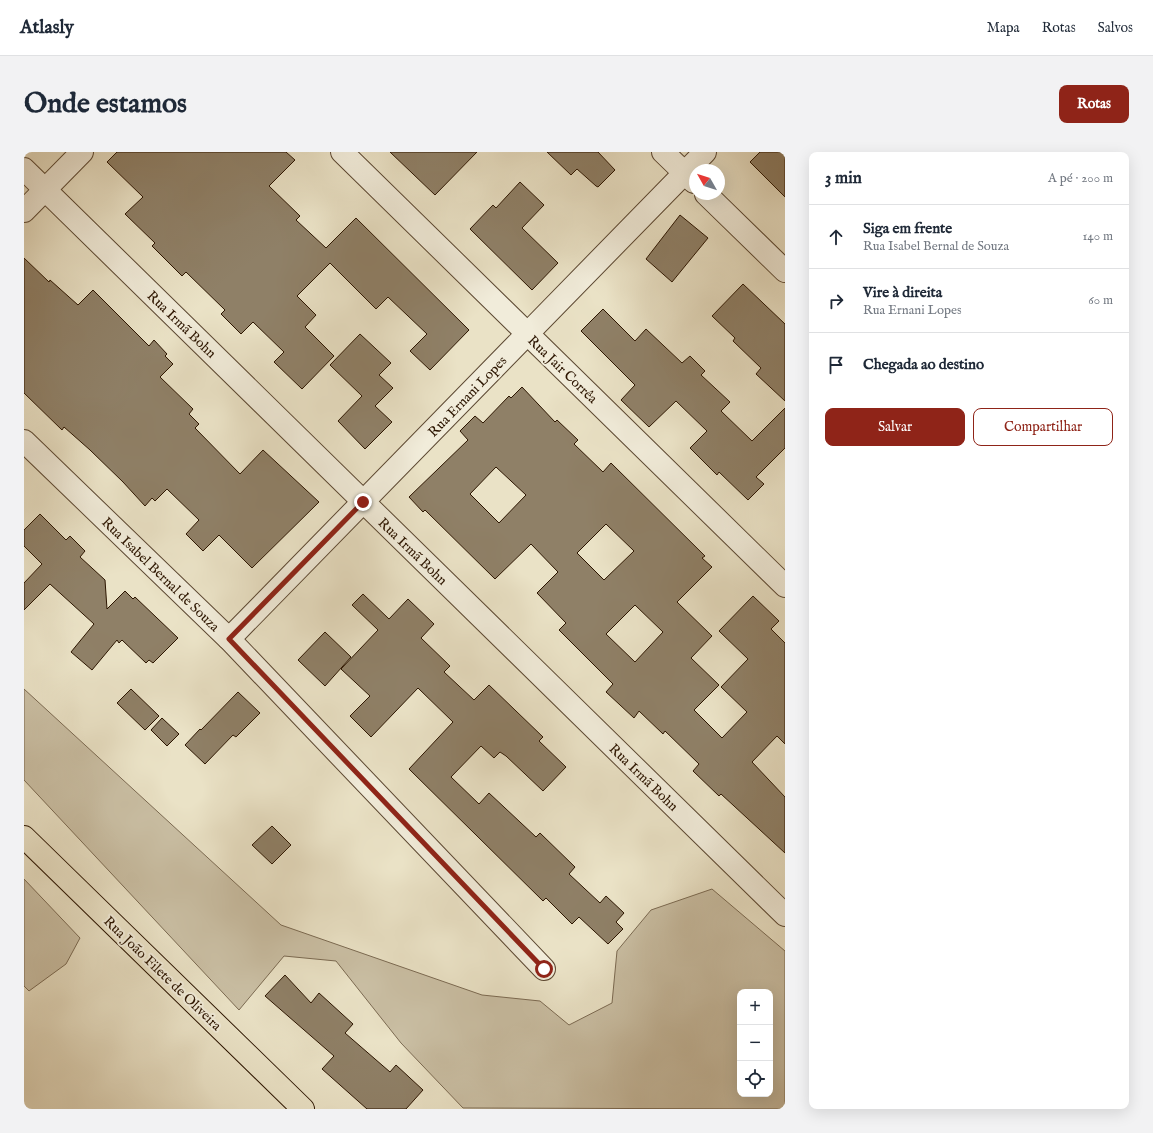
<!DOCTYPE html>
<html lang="pt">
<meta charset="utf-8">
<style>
:root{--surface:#fff;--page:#f2f2f3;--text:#1f2937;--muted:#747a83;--line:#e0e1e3;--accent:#8f2418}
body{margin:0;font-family:"IM FELL English",serif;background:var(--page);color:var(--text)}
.controls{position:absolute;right:12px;bottom:12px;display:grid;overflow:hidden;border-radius:8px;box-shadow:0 4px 16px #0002}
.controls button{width:36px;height:36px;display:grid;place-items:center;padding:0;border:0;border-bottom:1px solid var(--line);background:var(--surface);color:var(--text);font:20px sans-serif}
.compass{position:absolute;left:665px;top:12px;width:36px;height:36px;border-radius:50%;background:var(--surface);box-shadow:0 4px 16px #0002;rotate:309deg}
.stop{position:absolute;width:12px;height:12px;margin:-9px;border:3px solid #8f2418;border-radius:50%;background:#fff}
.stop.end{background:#8f2418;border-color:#fff;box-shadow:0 1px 4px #0008}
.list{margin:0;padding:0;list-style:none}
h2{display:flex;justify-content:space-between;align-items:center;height:52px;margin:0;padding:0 16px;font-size:17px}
h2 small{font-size:13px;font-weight:400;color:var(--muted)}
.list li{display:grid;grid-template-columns:26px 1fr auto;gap:12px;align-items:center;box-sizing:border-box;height:64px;padding:0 16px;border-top:1px solid var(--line)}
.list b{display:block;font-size:15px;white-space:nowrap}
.list p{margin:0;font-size:13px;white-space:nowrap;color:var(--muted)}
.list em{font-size:13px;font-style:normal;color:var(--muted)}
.actions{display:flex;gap:8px;padding:12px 16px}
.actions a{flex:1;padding:9px 0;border:1px solid var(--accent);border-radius:8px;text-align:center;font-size:14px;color:var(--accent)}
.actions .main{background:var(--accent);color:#fff}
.icon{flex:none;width:22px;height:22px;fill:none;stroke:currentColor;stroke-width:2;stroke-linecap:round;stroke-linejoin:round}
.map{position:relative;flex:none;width:761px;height:957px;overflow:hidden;border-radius:8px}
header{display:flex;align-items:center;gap:24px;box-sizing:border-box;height:56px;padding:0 20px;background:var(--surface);border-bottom:1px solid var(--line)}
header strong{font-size:19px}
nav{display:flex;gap:22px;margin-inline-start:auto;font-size:14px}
.intro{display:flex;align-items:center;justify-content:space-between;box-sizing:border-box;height:96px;padding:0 24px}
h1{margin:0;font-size:28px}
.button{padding:10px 18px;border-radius:8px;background:var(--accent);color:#fff;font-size:14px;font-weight:700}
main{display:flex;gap:24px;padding:0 24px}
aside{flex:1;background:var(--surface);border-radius:8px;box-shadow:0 4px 16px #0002}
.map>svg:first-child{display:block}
</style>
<header>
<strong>Atlasly</strong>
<nav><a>Mapa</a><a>Rotas</a><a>Salvos</a></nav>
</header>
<div class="intro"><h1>Onde estamos</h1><a class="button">Rotas</a></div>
<main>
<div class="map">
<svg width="761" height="957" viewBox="0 0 761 957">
<rect width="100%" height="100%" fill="#eae2c6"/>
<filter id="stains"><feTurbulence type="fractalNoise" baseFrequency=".005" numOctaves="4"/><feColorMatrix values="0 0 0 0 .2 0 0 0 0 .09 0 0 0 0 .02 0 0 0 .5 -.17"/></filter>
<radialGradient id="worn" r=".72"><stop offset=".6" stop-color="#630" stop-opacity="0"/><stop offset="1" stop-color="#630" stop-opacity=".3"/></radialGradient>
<g fill="#cabfa4" stroke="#7b6a52" fill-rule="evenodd">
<path d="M0,537L257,773L458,843L516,849L545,873L588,851L593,799L627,758L688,737L761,799V957L439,956L377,891L312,809L260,804L215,858L0,628ZM716,840H746V942H716Z"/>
<path d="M0,727L56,786L42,812L5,839L0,834Z"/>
</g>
<g fill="#8f8067" stroke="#2c1500" fill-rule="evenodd">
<path d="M93,0H262L271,8L245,34L276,64L272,68L302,96L332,66L445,178L406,218L386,199L403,182L364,145L352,157L306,111L273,144L292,163L281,175L310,204L278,237L250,210L260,200L229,170L217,182L197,162L201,158L162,120L158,124L128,94L131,91L101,62L119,45L83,10Z"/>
<path d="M366,0H453L411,43Z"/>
<path d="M523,0H574L591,18L574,35L572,34L553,17L547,23Z"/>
<path d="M736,0H761V45L726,10Z"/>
<path d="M496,30L520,53L498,76L534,111L508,138L446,77L469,53L472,56Z"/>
<path d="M656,63L684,86L648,130L622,107Z"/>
<path d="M0,106L25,130L26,128L54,153L69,138L125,194L130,188L143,202L141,204L149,212L136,225L169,257L165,262L175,272L171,276L216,322L239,298L295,350L228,416L195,383L179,399L162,382L175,368L143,337L131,349L128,346L121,354L99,330L66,298L40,275L38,278L0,241Z"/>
<path d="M719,132L761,172V249L732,222L737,216L709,189L711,186L688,164Z"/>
<path d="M579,157L611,189L622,177L658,211L666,204L681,219L677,223L706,250L697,259L728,289L761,256V296L732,325L740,332L724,348L695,320L693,323L666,296L683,279L652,249L625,275L597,248L611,233L557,179Z"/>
<path d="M336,182L367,211L355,223L369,236L351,254L368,270L341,297L314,269L338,244L306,213Z"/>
<path d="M498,235L531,270L533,268L554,288L550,292L579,320L587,311L681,404L678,406L688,415L653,450L688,484L667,506L695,533L670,558L698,586L723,560L697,535L724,507L695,479L729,444L755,469L747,477L761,491V592L753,584L728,610L761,645V701L697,642L695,644L669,619L675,612L641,579L639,582L615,559L610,566L582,540L589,532L535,478L542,471L513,441L534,420L507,392L471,427L401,358L399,360L385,345L444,288L436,279L451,264L459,271L485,244L487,246ZM472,315L502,343L475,371L446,342ZM582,372L610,399L580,428L553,401ZM611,453L639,480L611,510L582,482Z"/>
<path d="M16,362L42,388L46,384L61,399L56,405L81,428L83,457L101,439L109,447L111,445L154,486L129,511L125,508L122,511L98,488L95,491L93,488L68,518L47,500L70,472L26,432L0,458V431L18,412L0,394V378Z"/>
<path d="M339,442L365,467L384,447L410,472L397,486L426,514L420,520L450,548L465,533L519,585L515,589L542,615L519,639L482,604L476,600L470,606L457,594L427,625L455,652L465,641L512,685L516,681L551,715L545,722L576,751L582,744L600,761L592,770L599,777L584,792L555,765L548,772L522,746L519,749L385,617L429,570L394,536L347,585L326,564L346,544L317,517L354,478L328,453Z"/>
<path d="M301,480L327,505L301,534L274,508Z"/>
<path d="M107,537L135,564L121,578L93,551Z"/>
<path d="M214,540L236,561L212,585L209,583L181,612L161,593L176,577L177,578Z"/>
<path d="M138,566L155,582L143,594L127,578Z"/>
<path d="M248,674L267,693L248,712L228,693Z"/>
<path d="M261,823L287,851L295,841L329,872L321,881L366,920L372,913L399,938L382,957H343L298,917L310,904L241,844Z"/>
</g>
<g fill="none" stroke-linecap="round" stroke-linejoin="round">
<defs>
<g id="minor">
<path d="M318,0L761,434"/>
<path d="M639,0L670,30"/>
<path d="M0,17L761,763"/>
<path d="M682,42L761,119"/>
<path d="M0,59L58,0"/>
<path d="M0,289L205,487L520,817"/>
<path d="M205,487L681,0"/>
</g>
<path id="major" d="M0,685L279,957"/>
</defs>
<use href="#minor" stroke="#5c4832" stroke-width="24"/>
<use href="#major" stroke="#2c1500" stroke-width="24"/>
<use href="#minor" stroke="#f1ecda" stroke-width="22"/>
<use href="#major" stroke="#eae2c6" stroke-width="22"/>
</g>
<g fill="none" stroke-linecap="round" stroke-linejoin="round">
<path stroke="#8f2418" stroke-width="5" d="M339,350L205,487L520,817"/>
</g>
<g text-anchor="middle" stroke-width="4" stroke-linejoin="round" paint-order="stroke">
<g font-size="14" fill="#2c1500" stroke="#f1ecda">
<text transform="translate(158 172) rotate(44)" y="5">Rua Irmã Bohn</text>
<text transform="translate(539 217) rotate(44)" y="5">Rua Jair Corrêa</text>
<text transform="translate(443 244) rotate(-46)" y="5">Rua Ernani Lopes</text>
<text transform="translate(389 399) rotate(44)" y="5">Rua Irmã Bohn</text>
<text transform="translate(137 422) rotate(44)" y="5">Rua Isabel Bernal de Souza</text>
<text transform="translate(620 625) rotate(44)" y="5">Rua Irmã Bohn</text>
<text transform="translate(139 821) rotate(44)" y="5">Rua João Filete de Oliveira</text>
</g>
</g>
<rect width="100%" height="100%" filter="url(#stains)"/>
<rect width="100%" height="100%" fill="url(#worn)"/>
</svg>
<div class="controls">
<button>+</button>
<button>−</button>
<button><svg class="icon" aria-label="locate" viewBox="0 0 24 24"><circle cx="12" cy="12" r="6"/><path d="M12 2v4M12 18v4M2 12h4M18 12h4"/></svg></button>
</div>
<svg class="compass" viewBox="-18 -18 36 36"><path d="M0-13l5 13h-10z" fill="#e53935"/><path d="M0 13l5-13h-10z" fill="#747a83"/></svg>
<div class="stop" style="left:520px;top:817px"></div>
<div class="stop end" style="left:339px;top:350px"></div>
</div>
<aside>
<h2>3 min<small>A pé · 200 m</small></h2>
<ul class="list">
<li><svg class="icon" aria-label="ahead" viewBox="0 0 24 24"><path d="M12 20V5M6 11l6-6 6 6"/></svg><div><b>Siga em frente</b><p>Rua Isabel Bernal de Souza</p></div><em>140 m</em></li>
<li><svg class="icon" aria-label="right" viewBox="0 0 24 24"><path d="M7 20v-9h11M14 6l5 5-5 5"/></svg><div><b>Vire à direita</b><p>Rua Ernani Lopes</p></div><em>60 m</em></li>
<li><svg class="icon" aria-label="arrive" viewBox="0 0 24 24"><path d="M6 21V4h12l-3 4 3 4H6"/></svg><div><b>Chegada ao destino</b></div></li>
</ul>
<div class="actions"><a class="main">Salvar</a><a>Compartilhar</a></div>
</aside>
</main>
